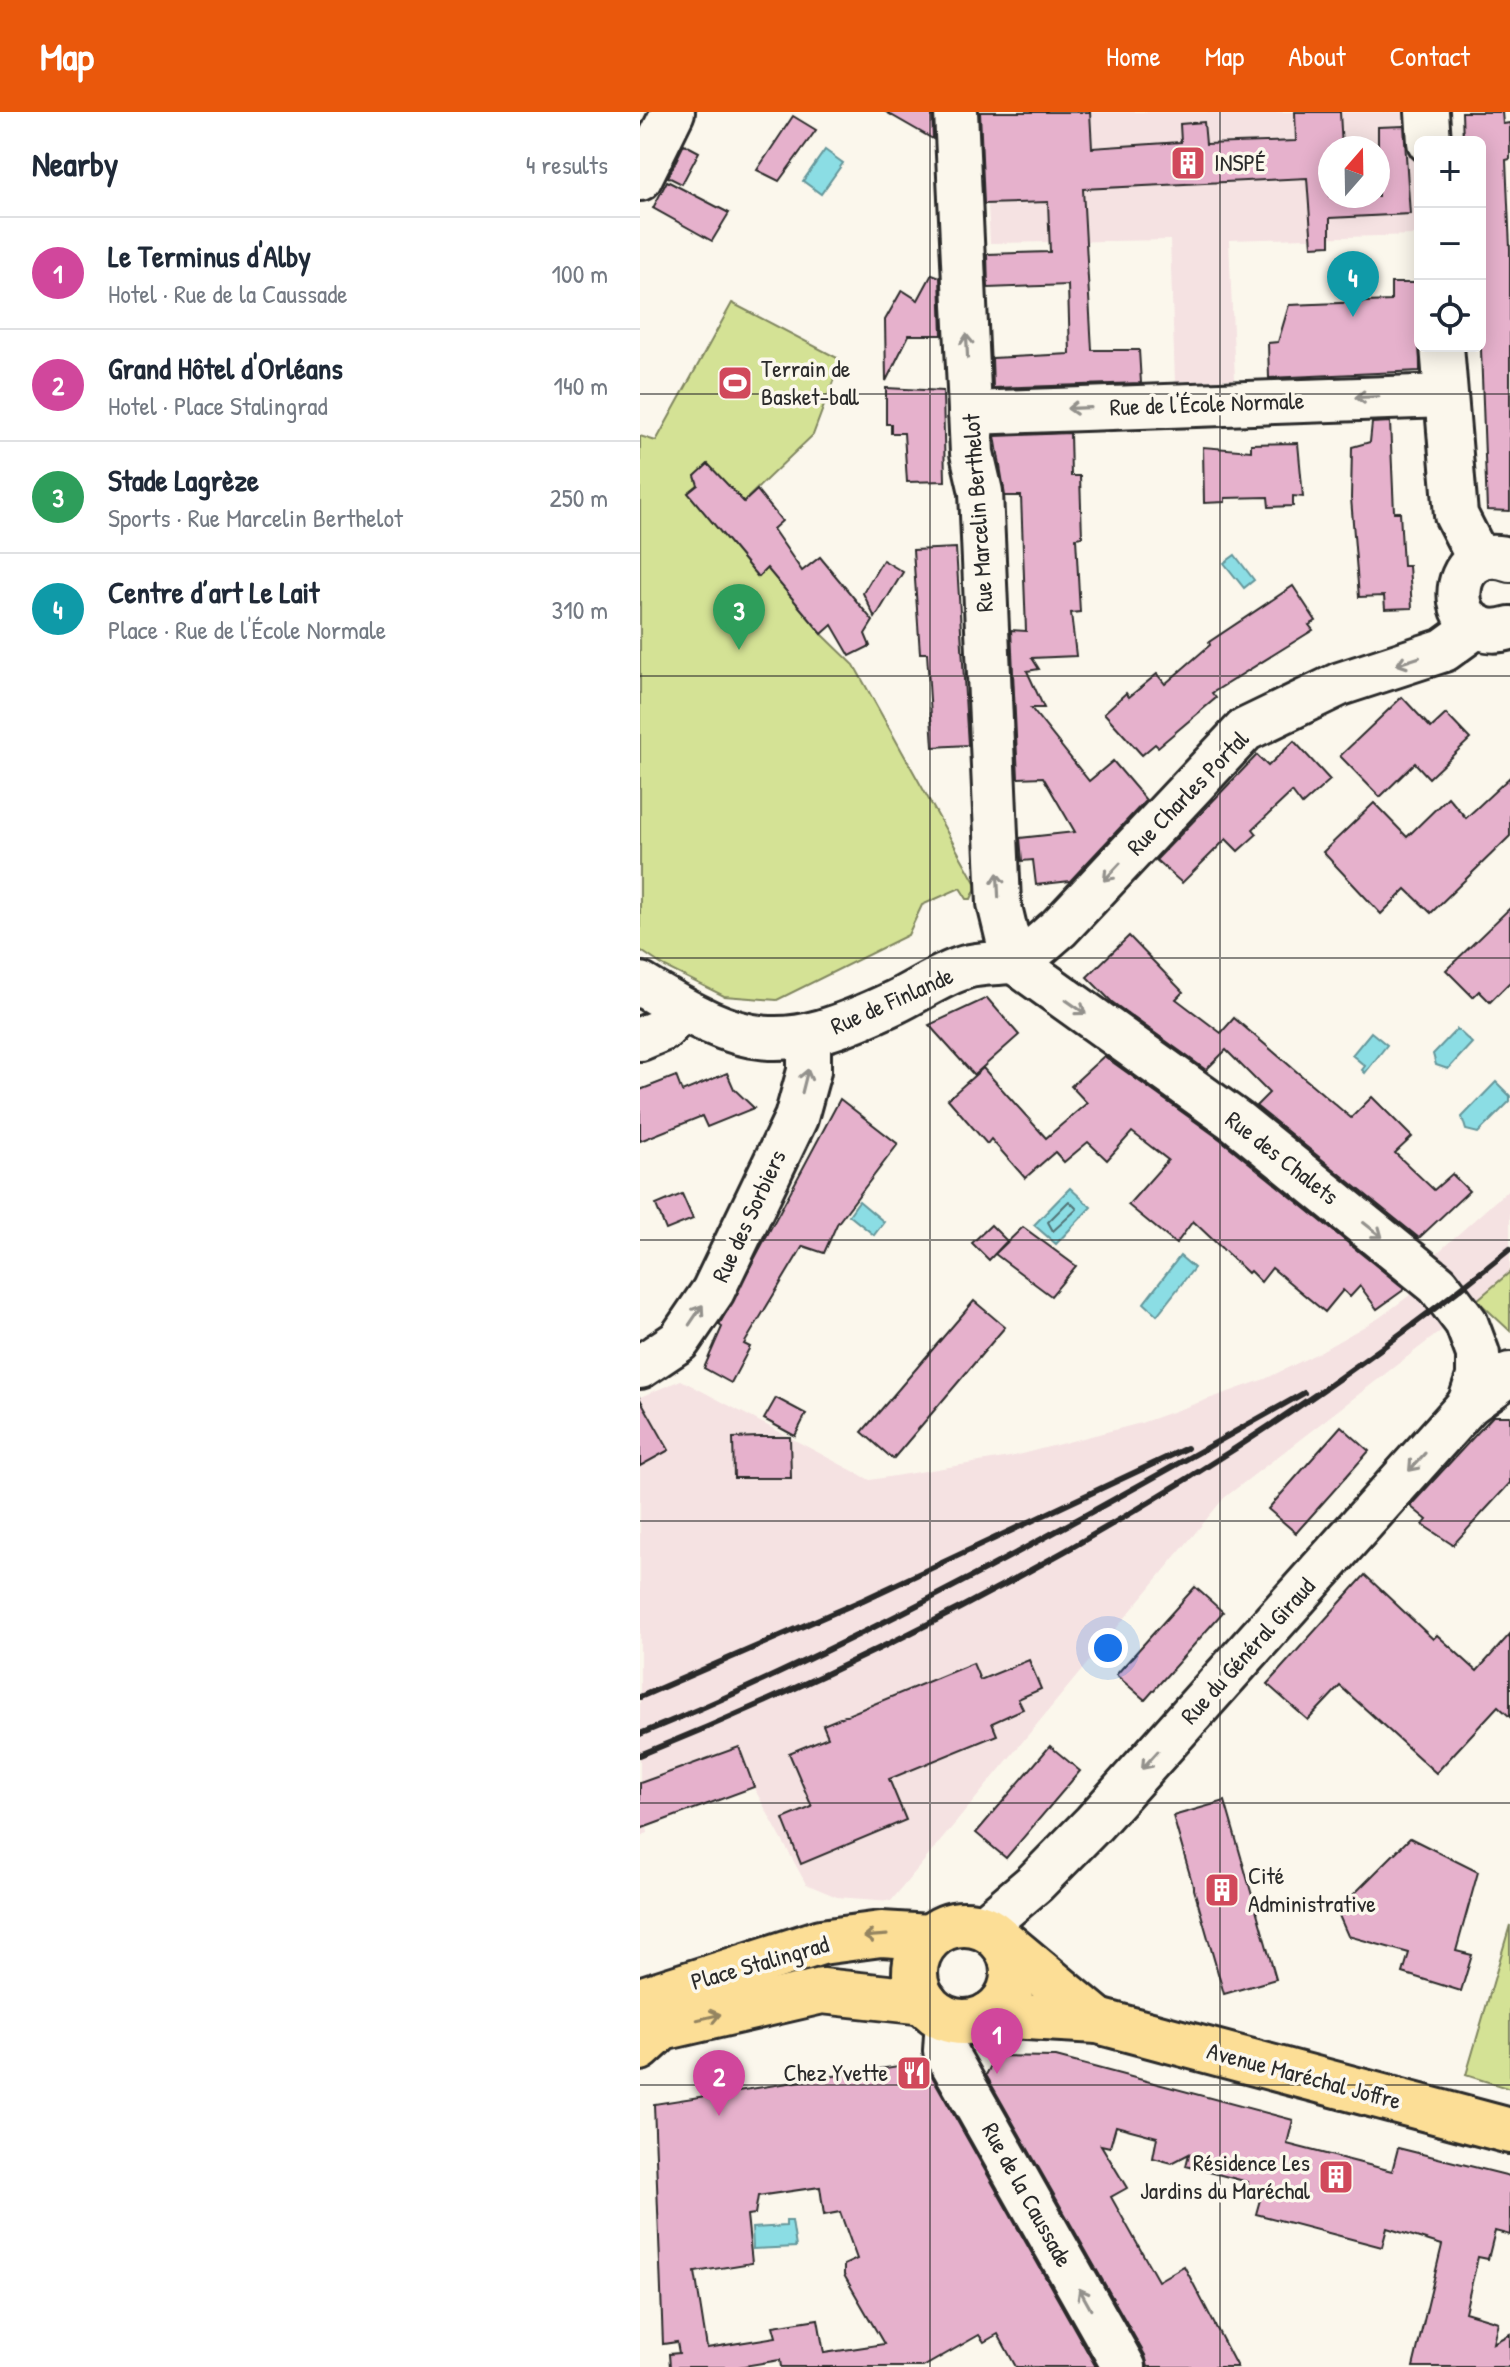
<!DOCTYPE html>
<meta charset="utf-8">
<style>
:root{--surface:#fff;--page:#f6f6f7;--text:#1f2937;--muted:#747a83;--line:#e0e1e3;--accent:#ea580c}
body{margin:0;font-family:"Patrick Hand",sans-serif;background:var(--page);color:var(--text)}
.controls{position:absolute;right:24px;top:24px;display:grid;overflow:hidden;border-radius:12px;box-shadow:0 4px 20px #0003}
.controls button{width:72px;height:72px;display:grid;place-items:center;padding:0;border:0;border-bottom:2px solid var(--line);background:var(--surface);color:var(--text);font:40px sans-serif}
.compass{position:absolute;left:678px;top:24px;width:72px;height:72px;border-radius:50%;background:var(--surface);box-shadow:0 4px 20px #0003;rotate:20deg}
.you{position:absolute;left:468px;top:1536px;width:28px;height:28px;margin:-20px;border:6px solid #fff;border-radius:50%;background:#1a73e8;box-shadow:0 0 0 12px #1a73e833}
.badge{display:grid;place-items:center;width:52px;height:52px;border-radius:50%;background:var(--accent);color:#fff;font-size:26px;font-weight:700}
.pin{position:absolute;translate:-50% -66px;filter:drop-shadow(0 2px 4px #0008)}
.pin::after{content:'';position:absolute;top:42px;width:28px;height:24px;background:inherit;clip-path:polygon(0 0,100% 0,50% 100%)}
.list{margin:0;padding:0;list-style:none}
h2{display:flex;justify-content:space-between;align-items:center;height:104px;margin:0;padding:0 32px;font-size:34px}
h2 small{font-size:26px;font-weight:400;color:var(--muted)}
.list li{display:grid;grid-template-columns:52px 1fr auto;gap:24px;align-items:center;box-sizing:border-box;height:112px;padding:0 32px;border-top:2px solid var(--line)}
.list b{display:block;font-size:30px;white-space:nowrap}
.list p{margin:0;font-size:26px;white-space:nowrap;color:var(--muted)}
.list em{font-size:26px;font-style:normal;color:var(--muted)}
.icon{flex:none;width:44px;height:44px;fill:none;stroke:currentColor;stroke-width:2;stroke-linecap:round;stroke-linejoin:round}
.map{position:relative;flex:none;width:870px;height:2255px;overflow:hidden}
header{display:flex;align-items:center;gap:48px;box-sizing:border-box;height:112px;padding:0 40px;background:var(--accent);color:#fff}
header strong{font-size:38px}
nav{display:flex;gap:44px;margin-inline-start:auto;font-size:28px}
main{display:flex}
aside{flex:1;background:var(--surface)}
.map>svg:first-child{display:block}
</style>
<header>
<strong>Map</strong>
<nav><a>Home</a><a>Map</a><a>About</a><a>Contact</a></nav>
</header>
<main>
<aside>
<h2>Nearby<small>4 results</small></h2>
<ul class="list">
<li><span class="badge" style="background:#d1479c">1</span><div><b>Le Terminus d'Alby</b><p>Hotel · Rue de la Caussade</p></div><em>100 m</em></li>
<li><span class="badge" style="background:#d1479c">2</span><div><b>Grand Hôtel d'Orléans</b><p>Hotel · Place Stalingrad</p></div><em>140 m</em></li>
<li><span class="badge" style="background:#2e9e5b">3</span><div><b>Stade Lagrèze</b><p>Sports · Rue Marcelin Berthelot</p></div><em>250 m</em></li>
<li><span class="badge" style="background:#0f9aa8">4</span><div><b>Centre d’art Le Lait</b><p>Place · Rue de l'École Normale</p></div><em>310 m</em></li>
</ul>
</aside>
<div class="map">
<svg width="870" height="2255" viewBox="0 0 870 2255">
<rect width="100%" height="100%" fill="#fbf7ec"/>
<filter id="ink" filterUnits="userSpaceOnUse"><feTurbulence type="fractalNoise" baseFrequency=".0125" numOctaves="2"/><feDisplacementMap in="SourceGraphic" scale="16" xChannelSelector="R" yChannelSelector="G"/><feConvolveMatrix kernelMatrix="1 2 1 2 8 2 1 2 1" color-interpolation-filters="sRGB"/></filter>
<g filter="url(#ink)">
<g fill="#f5e2e2" fill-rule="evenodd">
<path d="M343,0H771L776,123L589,128L595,267L535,270L530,128L350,131ZM690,36H738V84H690Z"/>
<path d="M870,1076V1160L837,1188L796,1142Z"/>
<path d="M778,1177L806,1215L584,1386L251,1789L197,1785L166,1772L114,1676L7,1715L8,1721L0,1724V1285L41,1268L230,1368L370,1345L501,1311L625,1267L676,1242L739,1206Z"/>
</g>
<g fill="#d4e295" stroke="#808660" stroke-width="2">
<path d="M92,191L201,248L173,323L103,390L68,353L55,364L58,373L48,381L117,464L127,456L182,522L214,553L337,774L331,787H327L320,776L282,793L268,823L137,888L84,884L25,855L0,838V324L16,329Z"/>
<path d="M870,1160V1219L837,1188Z"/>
<path d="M870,1813V1977L826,1963Z"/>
</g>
<g fill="#8bdde4" stroke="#65969a" stroke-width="2">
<path d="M185,38L203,51L181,82L163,69Z"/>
<path d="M595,443L614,468L604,476L584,451Z"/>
<path d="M817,917L832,931L808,957L796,953L793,942Z"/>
<path d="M731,920L747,933L725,961L722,958L725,954L712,943Z"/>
<path d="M856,970L870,984V989L838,1021L826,1018L822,1005Z"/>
<path d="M430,1076L451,1095L416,1132L394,1113Z"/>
<path d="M219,1089L244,1110L234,1123L209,1103Z"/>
<path d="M540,1144L554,1156L517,1203L504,1191Z"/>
<path d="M146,2109H152L156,2135L113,2137L112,2116L146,2114Z"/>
</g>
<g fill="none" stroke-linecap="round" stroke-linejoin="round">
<path stroke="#517275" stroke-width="2" d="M429,1089L437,1097L413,1119L408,1110Z"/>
</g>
<g fill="#e6b1cc" stroke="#2b2b2b" stroke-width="2" fill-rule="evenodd">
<path d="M246,0H292L293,27Z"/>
<path d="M340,0H450L452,36L541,30L540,12L564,10L566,32L656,29L655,0H700L702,36H690V84H738V15L764,14L770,102L690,106V133L672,134L667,66L443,77L452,238H499L501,271L353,276L352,246L430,242L428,173L348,176L347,142L410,140L408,90L344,92Z"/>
<path d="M822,0H862L863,12L870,11V47L866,48L870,137V399L847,398L840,211V30H823Z"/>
<path d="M153,4L176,18L139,69L117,58Z"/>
<path d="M44,32L59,40L42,72L28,65Z"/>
<path d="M27,69L89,101L72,129L13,96Z"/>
<path d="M292,162L300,165L302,223H269L246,269L245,208L262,178L278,188Z"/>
<path d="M751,171H779L780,259L629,266L628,231L638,230L649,193L751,189Z"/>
<path d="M246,276L303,279L305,369L267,370L264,321H251V312H246Z"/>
<path d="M750,310L754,400H760L763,454H769L772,496L745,497L744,484L719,485L711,386L712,335L730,330L732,311Z"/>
<path d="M430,321L431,364H440L442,425L436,426L440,500L431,501L436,544L392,546L399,557L387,559L404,596H391L449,669L473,649L506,688L430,769L396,773L393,748L382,749L380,726L435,720L403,665L378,666L371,518L386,519L381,384H365L355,324Z"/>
<path d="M658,331L663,385L653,384V394L629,395L628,385L585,386V390L564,391L563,335L611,339V332Z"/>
<path d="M68,352L104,390L117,378L142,409L133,417L162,459L180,445L233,509L225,522L230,534L210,544L192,513L182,522L127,456L118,465L48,381L58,373L55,364Z"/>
<path d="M316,436L328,633L293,635L287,541H280L273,438Z"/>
<path d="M243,448L263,460L235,506L223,481Z"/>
<path d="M653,474L676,509L669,513L673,518L572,581L576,586L518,635L515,632L502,643L464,601L486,581L489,585L517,562L525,572L570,533L569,530Z"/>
<path d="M762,585L791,616L806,602L830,627L789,666L775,651L740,685L700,644Z"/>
<path d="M654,629L690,668L662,693L652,680L613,717L617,722L598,739L586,727L542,771L516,748L617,643L628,654Z"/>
<path d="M870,665V724L791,801L766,777L741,802L683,740L734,691L767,725L808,685L826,706Z"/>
<path d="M870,796V870L850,890L839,879L833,885L806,858Z"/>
<path d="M489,824L543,880L536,887L581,921L594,906L711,1006L732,985L772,1025L755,1041L794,1078L812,1062L829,1079L779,1126L616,994L629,981L586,938L566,958L472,890L447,865Z"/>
<path d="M347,886L379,923L334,963L289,913Z"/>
<path d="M464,944L581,1028L765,1177L737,1197L720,1174L710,1185L703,1178L685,1200L632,1156L621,1170L610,1159L608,1161L553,1109L536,1132L488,1093L528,1048L492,1020L467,1048L448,1030L424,1050L415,1040L385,1066L351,1027L347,1032L308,987L343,956L406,1026L447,991L431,974Z"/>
<path d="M87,961L94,977L114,996L67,1015L62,1004L0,1029V978L36,964L42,980Z"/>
<path d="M200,987L258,1032L197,1112L184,1141L163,1134L104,1232L110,1235L91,1271L64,1256L82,1215L79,1213Z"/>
<path d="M42,1082L53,1107L26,1118L16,1093Z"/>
<path d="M351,1113L367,1129L349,1148L332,1131Z"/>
<path d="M383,1115L436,1154L411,1184L355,1142Z"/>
<path d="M334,1189L365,1215L253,1347L222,1320Z"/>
<path d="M136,1286L166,1302L155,1324L124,1307Z"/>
<path d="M0,1287L29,1338L0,1354Z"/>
<path d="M853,1304H870V1371L813,1433L783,1413L787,1408L770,1394Z"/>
<path d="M701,1314L729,1339L656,1421L628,1397Z"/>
<path d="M119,1325H150L151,1366H94L93,1326Z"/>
<path d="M725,1463L793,1527L797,1523L837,1559L870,1522V1605L858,1594L796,1661L700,1574L668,1608L627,1572Z"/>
<path d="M555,1475L583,1500L505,1588L476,1563Z"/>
<path d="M389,1548L401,1577L378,1587L383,1597L352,1611L357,1623L249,1667L266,1708L161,1752L143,1707L172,1695L149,1641L188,1625L183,1613L333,1551L340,1568Z"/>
<path d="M410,1634L440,1659L366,1746L336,1721Z"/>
<path d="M99,1635L114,1675L0,1717V1671Z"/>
<path d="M585,1689L636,1867L584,1882L533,1704Z"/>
<path d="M770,1726L838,1760L816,1839L832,1843L821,1879L763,1861L769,1841L708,1824L697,1799Z"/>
<path d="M356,1944L416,1945L653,2008L647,2032L752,2059L758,2036L870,2064V2123L855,2119L848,2147L838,2145L825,2200L858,2210L853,2231L870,2222V2255H773L802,2133L747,2116L742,2135L616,2102L623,2077L607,2073L608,2070L546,2054L549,2042L532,2051L513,2046L517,2025L476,2014L470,2035L461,2033L487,2076L471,2085L518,2169L544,2154L597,2255H508L505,2243L346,1963Z"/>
<path d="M284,1950L456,2255H376L358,2222L344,2230L339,2223L283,2255H141L140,2248L98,2255H30L29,2242L39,2241L37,2230L23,2232L14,1992ZM180,2075L184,2103L200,2100L217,2147L204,2153V2163L244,2232L184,2241L178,2207L133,2214L136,2225L67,2236L55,2160L112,2151L107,2103L115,2102L118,2084Z"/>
</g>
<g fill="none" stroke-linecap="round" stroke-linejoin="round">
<defs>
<g id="minor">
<path d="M316,0L332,341L341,380L359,791L373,849"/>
<path d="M787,0L789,30"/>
<path d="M0,67L33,0"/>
<path d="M802,234L816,403L839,448"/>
<path d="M330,301L805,284"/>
<path d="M870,448C804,425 801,537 870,516"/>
<path d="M373,849L596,1009L798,1173L826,1210L838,1242V1265L829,1292"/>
<path d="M0,872C106,937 141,944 255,890C278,879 302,862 326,855C340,851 355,852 369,850C389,846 404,828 419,816L605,618L700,572L804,538L837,514"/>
<path d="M0,927L24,917L42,897"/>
<path d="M0,1255L39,1229L73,1179L156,1006L169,959V925"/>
<path d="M343,1815L395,1771L454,1711L829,1292L870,1262"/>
<path d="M307,1907L305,1939L484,2255"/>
</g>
<g id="major">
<circle cx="324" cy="1861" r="49"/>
<path d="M361,1828L458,1909"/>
<path d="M0,1888L181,1830L241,1822L290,1825"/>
<path d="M349,1903L458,1909L870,2019"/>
<path d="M0,1936L22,1916L182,1879L285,1890"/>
</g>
</defs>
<use href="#minor" stroke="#2b2b2b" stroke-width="48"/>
<use href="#major" stroke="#2b2b2b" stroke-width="50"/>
<use href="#minor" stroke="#fbf7ec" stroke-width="42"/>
<use href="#major" stroke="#fcde96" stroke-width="44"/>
<g stroke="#2b2b2b" stroke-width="6">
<path d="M0,1585L223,1488L547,1336"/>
<path d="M0,1622C230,1528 447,1403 664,1281"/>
<path d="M0,1643C313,1516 609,1350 870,1137"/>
</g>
</g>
<defs><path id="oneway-shaft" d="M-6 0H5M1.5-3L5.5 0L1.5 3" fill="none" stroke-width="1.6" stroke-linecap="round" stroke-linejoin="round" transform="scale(2)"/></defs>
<g stroke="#93918c">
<use href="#oneway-shaft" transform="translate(327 234) rotate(-93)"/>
<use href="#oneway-shaft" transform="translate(727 285) rotate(178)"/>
<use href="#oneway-shaft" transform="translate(439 296) rotate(178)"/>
<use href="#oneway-shaft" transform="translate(768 549) rotate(162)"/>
<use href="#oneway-shaft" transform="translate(472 760) rotate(133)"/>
<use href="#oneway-shaft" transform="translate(358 773) rotate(-93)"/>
<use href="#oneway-shaft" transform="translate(436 895) rotate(35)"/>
<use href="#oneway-shaft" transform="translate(165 969) rotate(-76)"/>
<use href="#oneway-shaft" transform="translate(733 1118) rotate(38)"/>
<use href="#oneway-shaft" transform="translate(56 1203) rotate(-56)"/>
<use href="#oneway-shaft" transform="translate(777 1350) rotate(132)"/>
<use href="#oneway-shaft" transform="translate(510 1648) rotate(132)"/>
<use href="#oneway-shaft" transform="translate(445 2187) rotate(-119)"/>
</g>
<g stroke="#948460">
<use href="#oneway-shaft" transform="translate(235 1824) rotate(176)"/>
<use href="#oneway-shaft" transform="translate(69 1905) rotate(-13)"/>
</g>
</g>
<path fill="none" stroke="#2b2b2b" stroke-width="2" stroke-opacity="0.55" d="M290,0V2255M580,0V2255M0,282H870M0,564H870M0,846H870M0,1128H870M0,1409H870M0,1691H870M0,1973H870"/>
<defs>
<symbol id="building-square" viewBox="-11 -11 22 22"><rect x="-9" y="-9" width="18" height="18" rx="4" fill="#d1495b" stroke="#fbf7ec"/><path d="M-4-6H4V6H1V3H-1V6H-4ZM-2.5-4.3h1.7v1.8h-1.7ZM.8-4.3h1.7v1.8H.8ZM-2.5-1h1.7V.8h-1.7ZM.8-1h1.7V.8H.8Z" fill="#fff"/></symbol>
<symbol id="stadium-square" viewBox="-11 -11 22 22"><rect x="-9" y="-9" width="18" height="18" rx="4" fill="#d1495b" stroke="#fbf7ec"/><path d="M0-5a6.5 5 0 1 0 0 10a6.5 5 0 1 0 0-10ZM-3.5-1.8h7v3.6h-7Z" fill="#fff"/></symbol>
<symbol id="restaurant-square" viewBox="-11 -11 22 22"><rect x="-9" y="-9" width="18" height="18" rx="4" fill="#d1495b" stroke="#fbf7ec"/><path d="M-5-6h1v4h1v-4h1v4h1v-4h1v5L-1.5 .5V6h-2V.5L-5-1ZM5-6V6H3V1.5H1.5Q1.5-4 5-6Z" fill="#fff"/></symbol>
</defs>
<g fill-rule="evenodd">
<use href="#building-square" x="528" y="31" width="40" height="40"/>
<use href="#stadium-square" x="75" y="251" width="40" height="40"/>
<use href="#building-square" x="562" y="1758" width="40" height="40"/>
<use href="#restaurant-square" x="254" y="1941" width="40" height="40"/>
<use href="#building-square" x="676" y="2045" width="40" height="40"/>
</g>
<g text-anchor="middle" stroke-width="7" stroke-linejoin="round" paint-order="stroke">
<g font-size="24" fill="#2b2b2b" stroke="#fbf7ec" text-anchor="start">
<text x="574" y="59">INSPÉ</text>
<text x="121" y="265">Terrain de<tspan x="121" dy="28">Basket-ball</tspan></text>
<text x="608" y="1772">Cité<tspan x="608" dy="28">Administrative</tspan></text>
<text x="248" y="1969" text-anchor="end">Chez Yvette</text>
<text x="670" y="2059" text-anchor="end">Résidence Les<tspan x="670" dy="28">Jardins du Maréchal</tspan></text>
</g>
<g font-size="24" fill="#2b2b2b" stroke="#fbf7ec">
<text transform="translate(567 292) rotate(-2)" y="8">Rue de l'École Normale</text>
<text transform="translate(338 401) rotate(-94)" y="8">Rue Marcelin Berthelot</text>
<text transform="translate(548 681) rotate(-46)" y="8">Rue Charles Portal</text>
<text transform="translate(252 889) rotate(-24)" y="8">Rue de Finlande</text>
<text transform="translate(642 1046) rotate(38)" y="8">Rue des Chalets</text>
<text transform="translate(109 1104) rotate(-65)" y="8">Rue des Sorbiers</text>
<text transform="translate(608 1539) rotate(-48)" y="8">Rue du Général Giraud</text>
<text transform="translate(120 1851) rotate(-16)" y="8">Place Stalingrad</text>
<text transform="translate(664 1964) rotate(15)" y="8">Avenue Maréchal Joffre</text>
<text transform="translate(387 2083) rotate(61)" y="8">Rue de la Caussade</text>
</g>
</g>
</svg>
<div class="controls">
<button>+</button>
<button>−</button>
<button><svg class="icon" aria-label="locate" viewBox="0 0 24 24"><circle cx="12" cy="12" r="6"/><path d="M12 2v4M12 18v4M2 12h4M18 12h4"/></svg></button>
</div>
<svg class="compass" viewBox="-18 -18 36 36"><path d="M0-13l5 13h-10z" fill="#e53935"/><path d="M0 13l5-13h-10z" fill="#747a83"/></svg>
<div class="you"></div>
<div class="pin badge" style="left:357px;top:1962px;background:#d1479c">1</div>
<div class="pin badge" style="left:79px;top:2004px;background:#d1479c">2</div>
<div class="pin badge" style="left:99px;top:538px;background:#2e9e5b">3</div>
<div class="pin badge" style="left:713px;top:205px;background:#0f9aa8">4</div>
</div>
</main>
